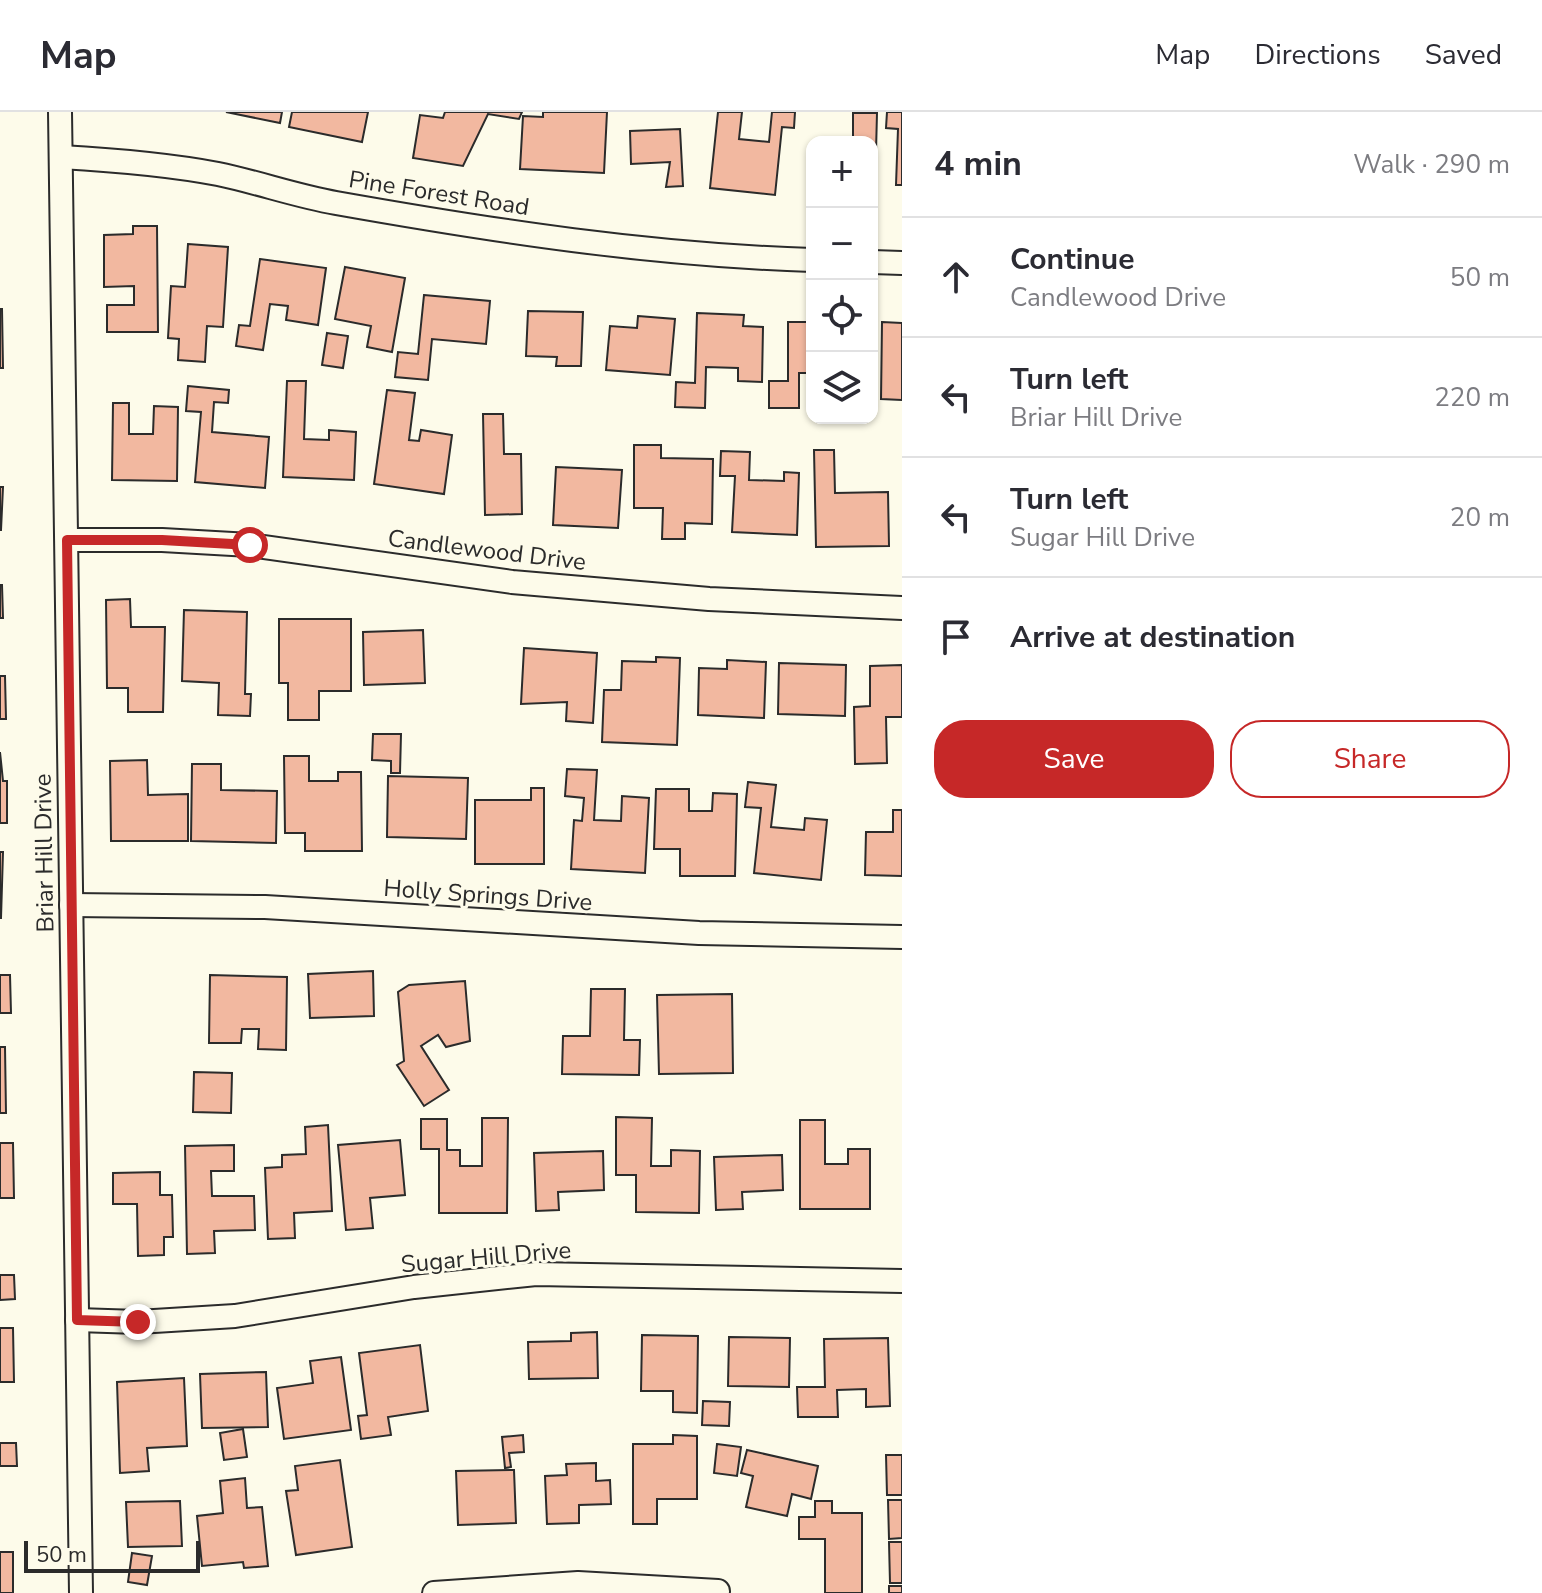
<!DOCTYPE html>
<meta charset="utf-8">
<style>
:root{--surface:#fff;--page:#f7f7f7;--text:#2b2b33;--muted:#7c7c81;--line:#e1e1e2;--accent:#c62828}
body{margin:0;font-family:"Nunito Sans",sans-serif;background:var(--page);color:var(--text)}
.controls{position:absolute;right:24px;top:24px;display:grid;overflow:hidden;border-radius:16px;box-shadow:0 2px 6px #0004}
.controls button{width:72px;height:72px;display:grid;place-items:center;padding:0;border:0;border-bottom:2px solid var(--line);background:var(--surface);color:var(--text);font:40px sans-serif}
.scale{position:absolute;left:24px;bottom:20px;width:176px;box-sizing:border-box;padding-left:8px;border:4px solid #2b2b2b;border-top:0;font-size:22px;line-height:28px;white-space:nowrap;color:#2b2b2b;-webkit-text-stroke:6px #fdfbea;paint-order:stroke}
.stop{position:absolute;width:24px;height:24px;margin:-18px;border:6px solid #c62828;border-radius:50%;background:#fff}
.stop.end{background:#c62828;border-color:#fff;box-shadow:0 2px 8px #0008}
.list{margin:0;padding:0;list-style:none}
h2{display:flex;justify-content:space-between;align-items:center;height:104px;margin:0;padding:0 32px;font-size:34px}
h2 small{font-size:26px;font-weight:400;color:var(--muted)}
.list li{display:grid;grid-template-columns:52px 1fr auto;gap:24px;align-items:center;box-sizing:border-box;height:120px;padding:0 32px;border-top:2px solid var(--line)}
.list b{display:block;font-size:30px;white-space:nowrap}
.list p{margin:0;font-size:26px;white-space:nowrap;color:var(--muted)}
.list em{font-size:26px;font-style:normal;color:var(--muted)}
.actions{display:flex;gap:16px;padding:24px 32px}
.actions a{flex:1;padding:18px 0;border:2px solid var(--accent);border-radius:32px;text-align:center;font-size:28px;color:var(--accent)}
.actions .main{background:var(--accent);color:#fff}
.icon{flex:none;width:44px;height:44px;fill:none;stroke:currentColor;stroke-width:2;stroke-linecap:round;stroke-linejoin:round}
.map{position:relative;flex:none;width:902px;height:1481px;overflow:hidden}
header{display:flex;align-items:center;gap:48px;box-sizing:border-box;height:112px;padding:0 40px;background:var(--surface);border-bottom:2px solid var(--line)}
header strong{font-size:38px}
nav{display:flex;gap:44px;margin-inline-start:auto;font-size:28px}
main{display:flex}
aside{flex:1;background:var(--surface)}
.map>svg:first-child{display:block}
</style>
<header>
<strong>Map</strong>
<nav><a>Map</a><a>Directions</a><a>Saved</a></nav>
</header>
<main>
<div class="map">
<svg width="902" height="1481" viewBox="0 0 902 1481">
<rect width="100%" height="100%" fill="#fdfbea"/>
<g fill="#f2b8a0" stroke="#2b2b2b" stroke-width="2">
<path d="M226,0H282L280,11Z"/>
<path d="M292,0H368L362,30L289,15Z"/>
<path d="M445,0H522L519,7L488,2L463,54L413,46L420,3L443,6Z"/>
<path d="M543,0H607L604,61L520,57L523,4L543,5Z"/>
<path d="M718,0H742L739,27L769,30L772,0H795L794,16L782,15L775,83L710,76Z"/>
<path d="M887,0H902V73H896L898,17L886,16Z"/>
<path d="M853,1H877L875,78L872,77V30H817L853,28Z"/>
<path d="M680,17L683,74L666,75L670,50L631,52L630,19Z"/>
<path d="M133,114H157L158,220H107V193H134V174L104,175V123L133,122Z"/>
<path d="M188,132L228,135L223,215L207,214L205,250L178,248L179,227L168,226L171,174L185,175Z"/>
<path d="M260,147L326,156L318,213L286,208L288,194L270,192L263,238L236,234L239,213L250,214Z"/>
<path d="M345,155L405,166L392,240L367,235L371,214L335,207Z"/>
<path d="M424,183L490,189L486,232L432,227L428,268L395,265L398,240L418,242Z"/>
<path d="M0,197H2L3,256H0Z"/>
<path d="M528,199L583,200L581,254H556L557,245L526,244Z"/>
<path d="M697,201L744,203L743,214L763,215L762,270L738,269V256L706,255L705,296L675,295L676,270L695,271Z"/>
<path d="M638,204L675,207L670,263L606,258L610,214L637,216Z"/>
<path d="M788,210H812V261H799V296H769V269H788Z"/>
<path d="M882,210L902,211V288L881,287Z"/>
<path d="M327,221L348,224L343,256L322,253Z"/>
<path d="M287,269H306L304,327L329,328V318L356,320L354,368L283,365Z"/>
<path d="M188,274L229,278L228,291L214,290L212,320L269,325L265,376L195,370L201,300L186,299Z"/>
<path d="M387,278L415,281L409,328L419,329L421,318L452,323L444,382L374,372Z"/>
<path d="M113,291H129V322H153L154,294L178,295L177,369L112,368Z"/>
<path d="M483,302H503L504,342H521L522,402L485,403Z"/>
<path d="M634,333H661V346L713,347L712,412L685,411V427H662L663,396H634Z"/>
<path d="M814,338H834L835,381L888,380L889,434L816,435Z"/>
<path d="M721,339L750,340L749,368L784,369V360L799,361L797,423L732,420L735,364H720Z"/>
<path d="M556,355L622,358L618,416L553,413Z"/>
<path d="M0,375H3L1,418H0Z"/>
<path d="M0,473H2L3,506H0Z"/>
<path d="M130,487L131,515H165L163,600H128V576H107L106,488Z"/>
<path d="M184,498L247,500L245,582H251L250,604L218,603L219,571L182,569Z"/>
<path d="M279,507H351V579H319V608H288V571H279Z"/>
<path d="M423,518L425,571L364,573L363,520Z"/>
<path d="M524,536L597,541L593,611L566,609L567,590L521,592Z"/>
<path d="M656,545L680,546L677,633L602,630L604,578H621L622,549L656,550Z"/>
<path d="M727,548L766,550L764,606L698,603L699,556L727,557Z"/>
<path d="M779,551L846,553L845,604L778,602Z"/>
<path d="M902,553V605H886L887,651L855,652L854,595L870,594V554Z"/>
<path d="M0,564H5L6,607H0Z"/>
<path d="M373,622H401L400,661H391V649L372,648Z"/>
<path d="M0,640L3,669H7V711H0Z"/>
<path d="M284,644H309V669H338V660H361L362,739H305V721H285Z"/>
<path d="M147,648L148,683L188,682V729H111L110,649Z"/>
<path d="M192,652H221V678L277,679L276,731L191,729Z"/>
<path d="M567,657L597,658L594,708L621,709L622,684L649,686L645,761L571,757L574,708L582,709L584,686L565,684Z"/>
<path d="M388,664L468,666L466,727L387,725Z"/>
<path d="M748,670L776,673L771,715L804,718L805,706L827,708L821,768L754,761L761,696L745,695Z"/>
<path d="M531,676H544V752H475V688H531Z"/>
<path d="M656,677H689V699H712L713,681L737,682L735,764H680V737H654Z"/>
<path d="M893,698H902V764L865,763L866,720H893Z"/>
<path d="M0,740H3L1,806H0Z"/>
<path d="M373,859L374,904L310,906L308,862Z"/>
<path d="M0,863H10L11,901H0Z"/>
<path d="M210,863L287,865L286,938L258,937L259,917H242L241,931H209Z"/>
<path d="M465,869L470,929L446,935L438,923L421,934L449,978L424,994L397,953L404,949L398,880L409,873Z"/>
<path d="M591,877H625L624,928H640L639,963L562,962L563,924H590Z"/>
<path d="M732,882L733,961L659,962L657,883Z"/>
<path d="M0,935H5L6,1001H0Z"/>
<path d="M194,960L232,961L231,1001L193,1000Z"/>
<path d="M616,1005L652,1006L651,1054H671V1038L700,1039L699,1101L636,1100V1063H616Z"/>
<path d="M482,1006H508L507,1101H439V1037H421V1007H447V1038H460V1054H482Z"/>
<path d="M800,1008H825V1052H848V1037H870V1097H800Z"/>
<path d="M328,1013L332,1099L294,1101L295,1126L268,1127L265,1056L282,1055V1043L306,1042L305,1015Z"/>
<path d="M400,1028L405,1083L370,1086L373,1116L346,1118L338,1033Z"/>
<path d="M0,1031H13L14,1086H0Z"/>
<path d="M234,1033V1059H211L212,1084H254L255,1118L214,1119L215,1141L187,1142L185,1034Z"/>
<path d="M603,1039L604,1078L558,1080L559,1098L536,1099L534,1041Z"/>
<path d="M782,1043L783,1078L742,1080L743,1097L716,1098L714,1045Z"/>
<path d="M160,1060V1083H172L173,1125H164V1143L138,1144L137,1092H113V1061Z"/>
<path d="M0,1163H14L15,1187L0,1188Z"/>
<path d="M0,1216H13L14,1270H0Z"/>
<path d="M597,1220L598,1266L529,1267L528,1230L571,1229V1221Z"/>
<path d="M642,1223L698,1224L697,1301L673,1300V1279H641Z"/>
<path d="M729,1225L790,1226L789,1275L728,1274Z"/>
<path d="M888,1226L890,1294L866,1295V1277L837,1278L838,1305H798L797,1275H825L824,1227Z"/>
<path d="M420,1233L428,1299L388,1305L391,1323L361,1327L358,1304L367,1303L359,1241Z"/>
<path d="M341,1245L351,1318L284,1327L277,1276L313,1271L310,1249Z"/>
<path d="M266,1260L268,1315L202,1316L200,1262Z"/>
<path d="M184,1266L187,1334L147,1336L149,1359L120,1361L117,1270Z"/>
<path d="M703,1289L730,1290L729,1314L702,1313Z"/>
<path d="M243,1317L247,1345L224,1348L220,1321Z"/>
<path d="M523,1323L524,1340L509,1341L511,1355L505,1356L502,1325Z"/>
<path d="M673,1323L697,1324V1387H657V1412H633V1332H673Z"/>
<path d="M0,1331H16L17,1354H0Z"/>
<path d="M717,1332L741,1335L737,1364L714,1361Z"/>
<path d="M747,1338L818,1354L811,1387L792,1382L787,1404L746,1395L753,1364L741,1361Z"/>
<path d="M886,1343H902V1383H887Z"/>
<path d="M340,1348L352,1435L296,1443L286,1379L298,1378L295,1354Z"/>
<path d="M596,1351V1369L610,1368L611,1392L579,1393V1411L547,1412L545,1364L567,1363L566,1352Z"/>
<path d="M514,1358L516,1411L458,1413L456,1359Z"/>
<path d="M245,1366L247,1396L262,1395L268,1454L244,1456L243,1450L202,1454L197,1404L223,1401L220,1369Z"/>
<path d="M888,1388H902V1426L889,1427Z"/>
<path d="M180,1389L182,1434L128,1435L126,1390Z"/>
<path d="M815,1389H832V1401H862V1481H825V1427H799V1405H815Z"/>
<path d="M889,1430H902V1471H890Z"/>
<rect x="0" y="1440" width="13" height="41"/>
<path d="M132,1441L152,1444L147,1473L128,1470Z"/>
<rect x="889" y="1474" width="13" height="7"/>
</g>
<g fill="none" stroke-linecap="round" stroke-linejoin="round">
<defs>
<g id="minor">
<path d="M60,0L81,1481"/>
<path d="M61,45C113,48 166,52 218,62C257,70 296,84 336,91C494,119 651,143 812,148"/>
<path d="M872,150L902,151"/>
<path d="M67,428H162L250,433L512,470L709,487L902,496"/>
<path d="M71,793L265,795L699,821L902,825"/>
<path d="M77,1208L138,1210L235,1204L414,1175L536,1162L902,1169"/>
<path d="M434,1481L578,1471L718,1479"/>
</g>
</defs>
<use href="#minor" stroke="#2b2b2b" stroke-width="26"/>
<use href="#minor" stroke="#fdfbea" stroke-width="22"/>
</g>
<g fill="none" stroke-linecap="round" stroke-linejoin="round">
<path stroke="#c62828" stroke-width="10" d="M138,1210L77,1208L67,428H162L250,433"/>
</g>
<g text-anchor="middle" stroke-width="6" stroke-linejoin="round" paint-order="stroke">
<g font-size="24" fill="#2b2b2b" stroke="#fdfbea">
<text transform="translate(439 81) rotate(9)" y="8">Pine Forest Road</text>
<text transform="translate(487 438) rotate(7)" y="8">Candlewood Drive</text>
<text transform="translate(44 741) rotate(-91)" y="8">Briar Hill Drive</text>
<text transform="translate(488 783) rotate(4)" y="8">Holly Springs Drive</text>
<text transform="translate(486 1145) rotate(-5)" y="8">Sugar Hill Drive</text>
</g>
</g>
</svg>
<div class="controls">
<button>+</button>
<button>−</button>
<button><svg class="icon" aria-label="locate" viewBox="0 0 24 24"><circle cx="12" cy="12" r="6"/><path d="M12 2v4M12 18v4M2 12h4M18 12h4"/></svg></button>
<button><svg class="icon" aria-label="layers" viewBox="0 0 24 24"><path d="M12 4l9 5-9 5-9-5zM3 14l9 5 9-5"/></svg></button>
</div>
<div class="scale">50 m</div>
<div class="stop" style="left:250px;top:433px"></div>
<div class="stop end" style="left:138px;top:1210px"></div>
</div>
<aside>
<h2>4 min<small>Walk · 290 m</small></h2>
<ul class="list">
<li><svg class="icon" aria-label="ahead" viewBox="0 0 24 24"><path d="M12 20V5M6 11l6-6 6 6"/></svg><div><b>Continue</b><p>Candlewood Drive</p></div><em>50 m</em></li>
<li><svg class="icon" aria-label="left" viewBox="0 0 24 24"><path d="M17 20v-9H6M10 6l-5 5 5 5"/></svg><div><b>Turn left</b><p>Briar Hill Drive</p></div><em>220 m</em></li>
<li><svg class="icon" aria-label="left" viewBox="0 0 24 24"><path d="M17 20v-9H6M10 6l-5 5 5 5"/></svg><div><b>Turn left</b><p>Sugar Hill Drive</p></div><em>20 m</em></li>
<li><svg class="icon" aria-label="arrive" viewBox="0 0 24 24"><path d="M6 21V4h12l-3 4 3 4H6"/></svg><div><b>Arrive at destination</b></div></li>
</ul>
<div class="actions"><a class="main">Save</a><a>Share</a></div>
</aside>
</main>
